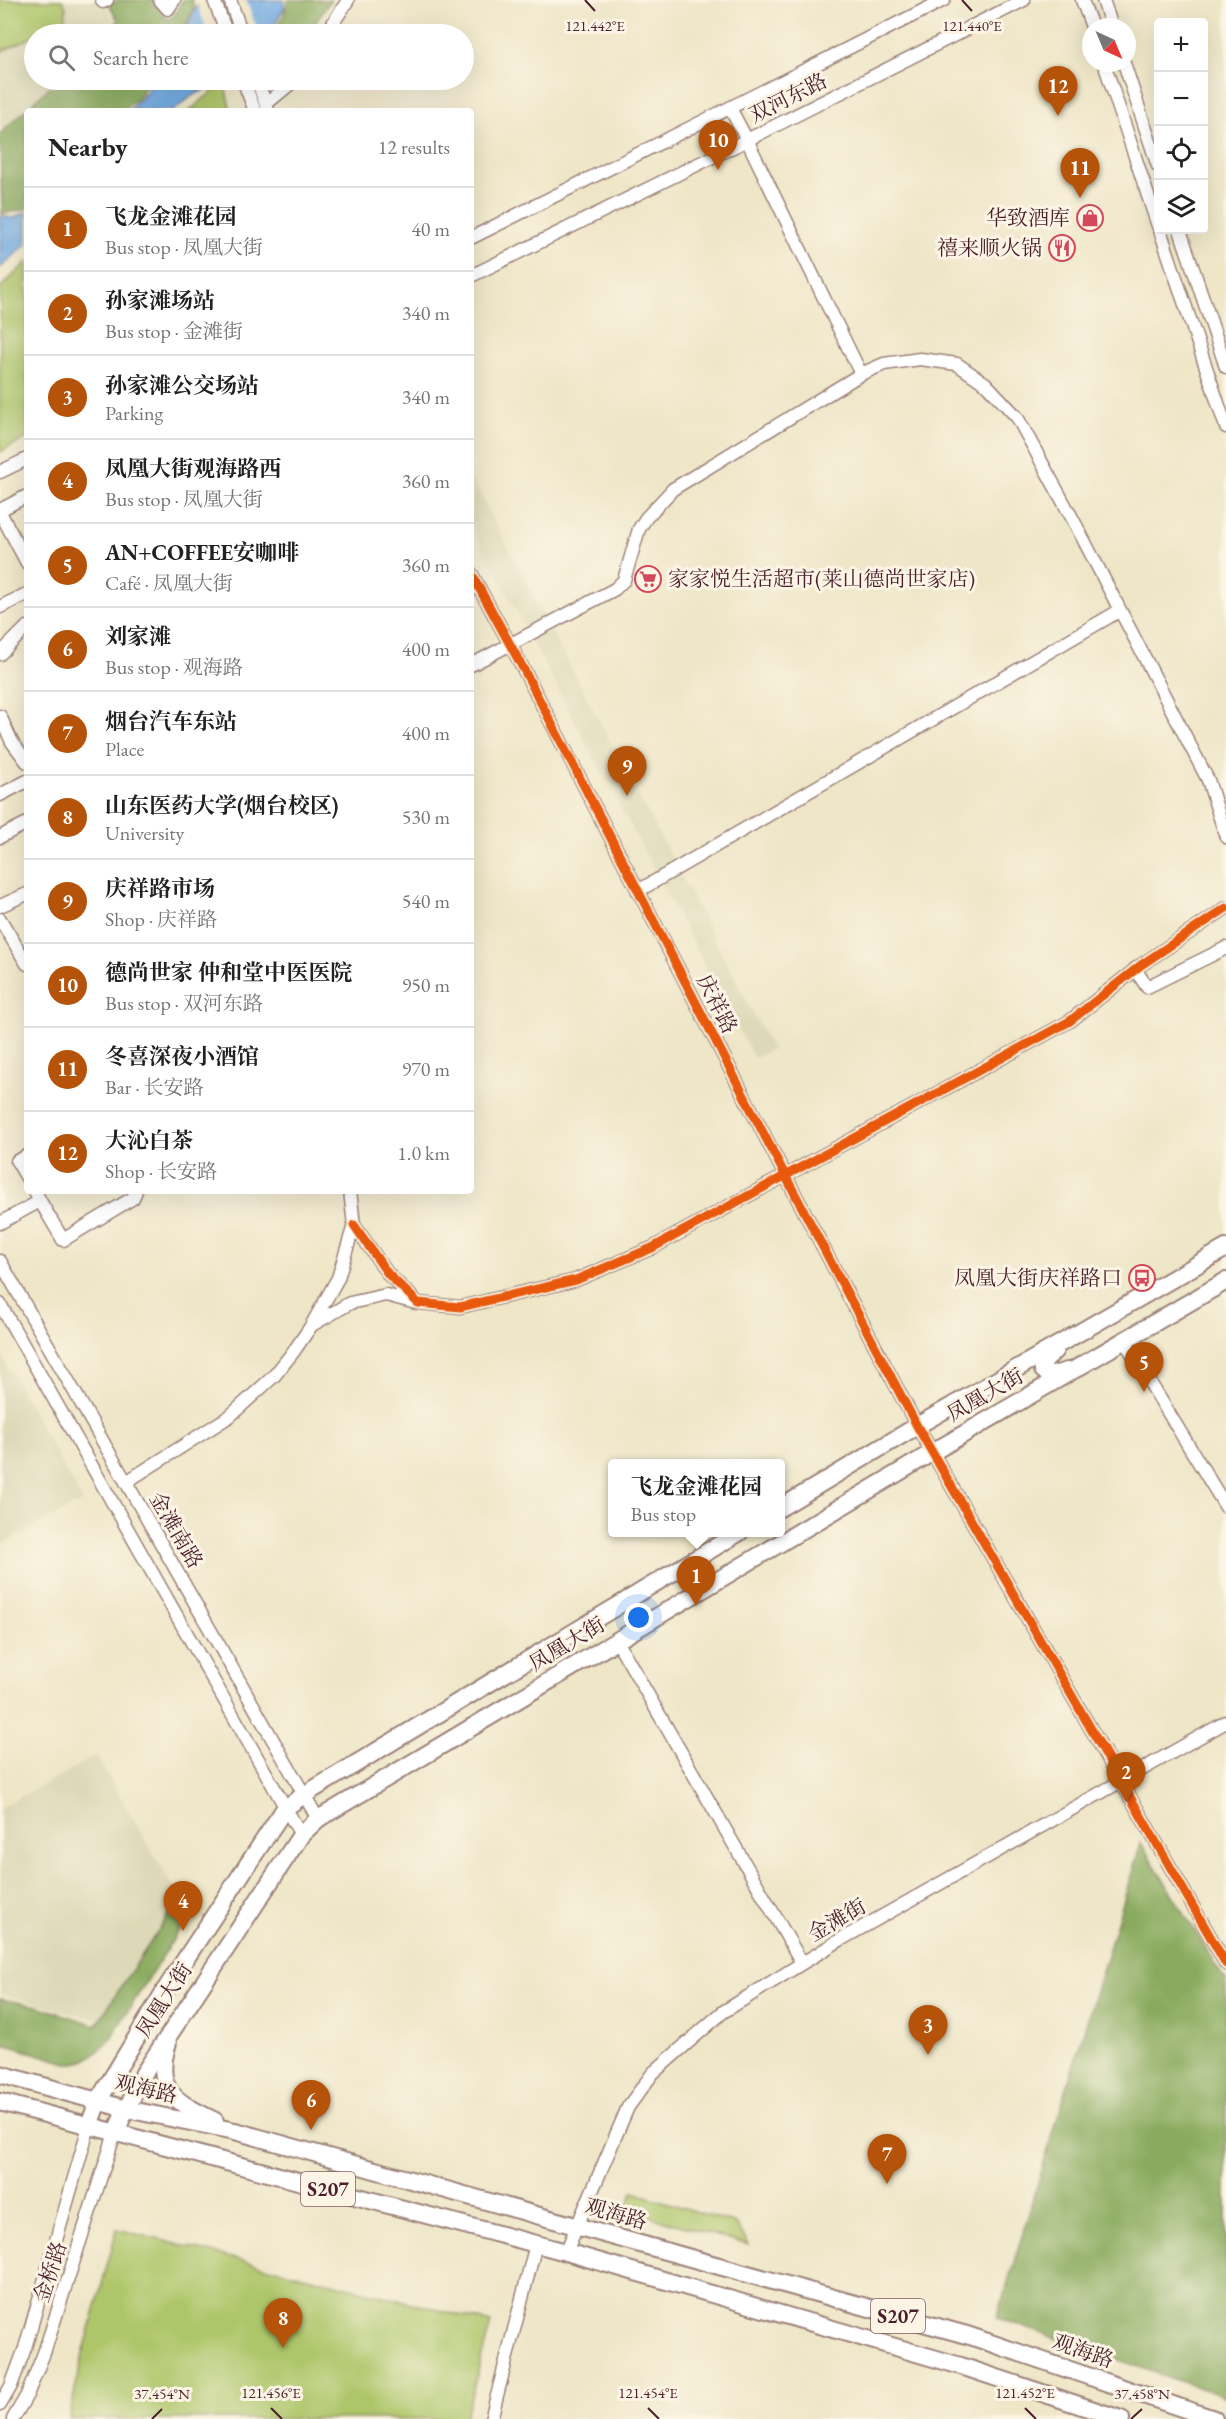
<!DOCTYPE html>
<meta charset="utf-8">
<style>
:root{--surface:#fff;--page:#f2f2f2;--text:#222;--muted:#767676;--line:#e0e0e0;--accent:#b45309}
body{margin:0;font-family:"EB Garamond","Noto Serif SC",serif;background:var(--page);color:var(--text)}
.controls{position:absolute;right:18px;top:18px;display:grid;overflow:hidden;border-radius:6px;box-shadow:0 6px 24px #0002}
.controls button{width:54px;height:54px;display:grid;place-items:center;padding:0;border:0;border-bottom:2px solid var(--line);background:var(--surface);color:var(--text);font:30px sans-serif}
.compass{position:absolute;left:1082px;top:18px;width:54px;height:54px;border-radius:50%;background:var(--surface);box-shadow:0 6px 24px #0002;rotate:136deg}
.you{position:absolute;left:639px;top:1618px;width:21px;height:21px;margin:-15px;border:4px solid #fff;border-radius:50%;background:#1a73e8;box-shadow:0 0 0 9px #1a73e833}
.badge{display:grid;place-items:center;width:39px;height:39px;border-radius:50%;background:var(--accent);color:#fff;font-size:20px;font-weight:700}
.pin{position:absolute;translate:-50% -50px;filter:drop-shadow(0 2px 3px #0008)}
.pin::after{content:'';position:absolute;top:32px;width:21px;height:18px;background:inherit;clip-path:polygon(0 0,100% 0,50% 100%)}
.popup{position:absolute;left:608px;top:1459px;width:177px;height:78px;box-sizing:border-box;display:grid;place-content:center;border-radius:6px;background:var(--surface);filter:drop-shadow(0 2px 4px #0005);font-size:20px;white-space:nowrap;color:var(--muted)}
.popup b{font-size:22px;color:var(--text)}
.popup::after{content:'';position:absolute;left:50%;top:100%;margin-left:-12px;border:12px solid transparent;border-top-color:var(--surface)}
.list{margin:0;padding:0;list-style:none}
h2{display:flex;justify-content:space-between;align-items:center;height:78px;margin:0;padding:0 24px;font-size:26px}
h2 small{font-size:20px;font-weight:400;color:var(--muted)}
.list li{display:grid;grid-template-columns:39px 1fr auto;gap:18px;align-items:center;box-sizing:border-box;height:84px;padding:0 24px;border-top:2px solid var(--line)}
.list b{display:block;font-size:22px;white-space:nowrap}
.list p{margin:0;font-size:20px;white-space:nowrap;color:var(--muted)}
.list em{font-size:20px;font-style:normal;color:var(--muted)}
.icon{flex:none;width:33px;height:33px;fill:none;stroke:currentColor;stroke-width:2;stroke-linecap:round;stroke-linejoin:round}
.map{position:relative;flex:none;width:1226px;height:2419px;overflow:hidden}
.search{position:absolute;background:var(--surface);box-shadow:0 6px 24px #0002;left:24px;top:24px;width:450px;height:66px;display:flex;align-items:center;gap:15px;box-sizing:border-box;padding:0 21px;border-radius:33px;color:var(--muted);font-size:22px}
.panel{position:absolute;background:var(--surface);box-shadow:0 6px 24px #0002;left:24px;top:108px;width:450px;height:1086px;border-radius:6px}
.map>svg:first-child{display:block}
</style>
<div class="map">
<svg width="1226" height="2419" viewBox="0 0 1226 2419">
<rect width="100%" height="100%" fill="#fcf5e5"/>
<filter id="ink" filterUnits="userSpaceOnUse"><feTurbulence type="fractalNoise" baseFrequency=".0167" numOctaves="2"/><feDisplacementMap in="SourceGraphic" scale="12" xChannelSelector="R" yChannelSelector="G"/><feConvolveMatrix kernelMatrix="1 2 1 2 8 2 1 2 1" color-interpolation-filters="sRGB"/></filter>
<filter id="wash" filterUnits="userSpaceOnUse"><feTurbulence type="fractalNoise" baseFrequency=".008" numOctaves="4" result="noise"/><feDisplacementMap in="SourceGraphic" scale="24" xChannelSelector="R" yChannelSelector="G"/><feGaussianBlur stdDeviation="1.35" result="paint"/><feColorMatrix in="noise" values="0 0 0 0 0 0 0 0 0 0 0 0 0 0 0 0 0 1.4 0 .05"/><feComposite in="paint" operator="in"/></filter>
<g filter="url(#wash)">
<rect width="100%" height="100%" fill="#eee6c7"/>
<g fill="#ddd9b8">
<path d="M0,0H104L113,20L101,28L103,34H34V80H57L0,134Z"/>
<path d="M471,477L772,1049L754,1058L471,526Z"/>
<path d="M0,1353L83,1501L0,1545Z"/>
<path d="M96,1756L180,1898L98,2020L0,1994V1808Z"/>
</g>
<g fill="#aec66a" stroke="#7c724a" stroke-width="1.5">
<path d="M0,0H62L66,8L65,23L34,34V36L0,52Z"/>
<path d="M224,82L231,111H189Z"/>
<path d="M27,262V438L0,452V288Z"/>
<path d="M633,2192L736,2224L749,2245L626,2210Z"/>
<path d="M117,2229L491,2323L465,2419H69L81,2362Z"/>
</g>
<g fill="#8aab5e" stroke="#6a6544" stroke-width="1.5">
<path d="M118,0H152L168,20L175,14L182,0H192L194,7L182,34H104L118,21L109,4Z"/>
<path d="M288,0H331L308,34H271L284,15Z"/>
<path d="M57,80H150L138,98L122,111H27V209L2,214L0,134Z"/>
<path d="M1141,1843L1226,1982V2397L997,2318Z"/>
<path d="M171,1911L185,1921L107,2044C95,2054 84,2065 67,2063L0,2043V1999L37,2006L96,2025Z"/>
</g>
<g fill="#73ace3" stroke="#5e6687" stroke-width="1.5">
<path d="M204,0H284V9L268,34H184L195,9Z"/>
<path d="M154,80H224L192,96L173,111H128L144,95Z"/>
<path d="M27,212V244L0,268V216L13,218Z"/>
</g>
<path fill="#eee6c7" d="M200,0H246L259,34H208L197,3Z"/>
</g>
<g filter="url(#ink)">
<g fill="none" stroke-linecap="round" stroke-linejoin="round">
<defs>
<g id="minor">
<path d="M102,0L103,2L107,0"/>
<path d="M160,0L168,9L174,0"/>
<path d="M214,0L227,34"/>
<path d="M230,0L242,34"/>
<path d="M1082,0L1092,27"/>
<path d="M1103,0L1112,27"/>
<path d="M326,34L348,0"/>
<path d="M1104,63L1158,226"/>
<path d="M1124,63L1158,166"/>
<path d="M243,80L255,111"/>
<path d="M257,80L268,110"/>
<path d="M266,104L295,80"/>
<path d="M1160,230L1226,427"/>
<path d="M1180,230L1226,367"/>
<path d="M471,238L944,0"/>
<path d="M471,276L747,140L1024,0"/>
<path d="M861,374L884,364L920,359L957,364L986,384L1017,417L1077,527L1208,780L1226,837"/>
<path d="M0,472L27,459"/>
<path d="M0,510L27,496"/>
<path d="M0,512L27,563"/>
<path d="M471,573L524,670L785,1175L917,1426L1226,1964"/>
<path d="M0,607L27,594"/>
<path d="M0,654L27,627"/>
<path d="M471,665L615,589L624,580L639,529L646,518L673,489L861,374L747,140L730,108"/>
<path d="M0,716L12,742L27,762"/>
<path d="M0,795L27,781"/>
<path d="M0,837L27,823"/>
<path d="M638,891L1119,611"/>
<path d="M0,906L27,894"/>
<path d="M0,919L27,964"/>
<path d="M1135,969L1147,987L1226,948"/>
<path d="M27,1156L17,1161L27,1178"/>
<path d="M40,1201L63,1240L133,1198L136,1191"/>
<path d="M0,1223L40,1201L35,1191"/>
<path d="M354,1225L388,1274L418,1303L460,1307L576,1280L652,1248L1070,1021L1141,965L1226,908"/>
<path d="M0,1261L318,1819"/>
<path d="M0,1304L301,1835"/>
<path d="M312,1325L350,1303L386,1295L416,1303"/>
<path d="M1124,1340L1226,1507"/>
<path d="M126,1482L230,1416L274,1376L294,1351L311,1326L338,1278L354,1225L350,1191"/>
<path d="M617,1641L802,1963"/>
<path d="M566,2252L628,2107L653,2073L723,2012L840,1940L1226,1722"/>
<path d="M0,2405L11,2386L25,2348L89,2126"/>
<path d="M13,2419L27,2395L44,2353L115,2133"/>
<path d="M491,2419L536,2244"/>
</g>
<g id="major">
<path d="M1055,1350L1042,1364L1043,1370L1050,1376L1067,1371"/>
<path d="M780,1508L917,1426L1226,1248"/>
<path d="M168,2043C152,2092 177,2102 215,2121"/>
<path d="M0,2074L126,2109L235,2131L970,2336L1214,2419"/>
<path d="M0,2102L566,2252L961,2366L1121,2419"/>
<path d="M89,2126L98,2101L169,1984L285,1808L304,1795L740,1532"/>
<path d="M115,2133L144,2073L301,1835L318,1819L933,1452L1226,1281"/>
</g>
</defs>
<use href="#minor" stroke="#9c8279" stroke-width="15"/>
<use href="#major" stroke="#9c8279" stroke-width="20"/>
<use href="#minor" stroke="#fff" stroke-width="12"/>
<use href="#major" stroke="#fff" stroke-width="16"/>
<defs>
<g id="cycleway">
<path d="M471,573L524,670L785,1175L917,1426L1226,1964"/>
<path d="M354,1225L388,1274L418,1303L460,1307L576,1280L652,1248L1070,1021L1141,965L1226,908"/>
</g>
</defs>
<use href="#cycleway" stroke="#fcf5e5" stroke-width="13"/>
<use href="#cycleway" stroke="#e8590c" stroke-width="9"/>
</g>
</g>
<path fill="none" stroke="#4a1f2b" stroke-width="2" d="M585,0L595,11M962,0L972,11M271,2408L282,2419M648,2408L659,2419M1025,2408L1036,2419M152,2419L162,2409M1131,2419L1142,2409"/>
<defs>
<symbol id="shop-ring" viewBox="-11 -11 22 22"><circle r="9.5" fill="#fcf5e5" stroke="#d1495b" stroke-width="1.5"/><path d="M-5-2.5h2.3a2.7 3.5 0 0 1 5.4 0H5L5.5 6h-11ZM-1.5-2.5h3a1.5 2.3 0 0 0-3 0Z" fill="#d1495b"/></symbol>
<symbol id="restaurant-ring" viewBox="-11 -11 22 22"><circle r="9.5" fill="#fcf5e5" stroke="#d1495b" stroke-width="1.5"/><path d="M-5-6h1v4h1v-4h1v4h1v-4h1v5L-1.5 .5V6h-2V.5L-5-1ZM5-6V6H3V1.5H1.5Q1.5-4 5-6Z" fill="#d1495b"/></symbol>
<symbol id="supermarket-ring" viewBox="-11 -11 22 22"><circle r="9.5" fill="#fcf5e5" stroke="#d1495b" stroke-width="1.5"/><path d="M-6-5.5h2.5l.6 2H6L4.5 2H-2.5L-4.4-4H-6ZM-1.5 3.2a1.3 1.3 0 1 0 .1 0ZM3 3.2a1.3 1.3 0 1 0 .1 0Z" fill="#d1495b"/></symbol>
<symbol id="bus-ring" viewBox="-11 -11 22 22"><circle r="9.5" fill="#fcf5e5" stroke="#d1495b" stroke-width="1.5"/><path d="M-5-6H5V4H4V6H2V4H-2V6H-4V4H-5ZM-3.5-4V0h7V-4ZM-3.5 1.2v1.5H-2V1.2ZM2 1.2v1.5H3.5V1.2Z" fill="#d1495b"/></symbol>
</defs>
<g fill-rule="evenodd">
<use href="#shop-ring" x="1075" y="203" width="30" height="30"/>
<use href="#restaurant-ring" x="1047" y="233" width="30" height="30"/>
<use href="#supermarket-ring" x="633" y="564" width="30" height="30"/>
<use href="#bus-ring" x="1127" y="1263" width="30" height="30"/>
</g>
<g text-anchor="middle" stroke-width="6" stroke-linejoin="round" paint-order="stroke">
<g fill="#fcf5e5" stroke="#7f5f63" stroke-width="1.5">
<rect x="301" y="2172" width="54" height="34" rx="4.5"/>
<rect x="871" y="2299" width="54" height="34" rx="4.5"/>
</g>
<g font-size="20" font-weight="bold" fill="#4a1f2b">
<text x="328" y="2196">S207</text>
<text x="898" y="2323">S207</text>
</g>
<g font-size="21" fill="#4a1f2b" stroke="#fcf5e5">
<text transform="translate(788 98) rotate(-27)" y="7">双河东路</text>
<text transform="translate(717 1004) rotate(63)" y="7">庆祥路</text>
<text transform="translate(985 1395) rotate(-30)" y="7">凤凰大街</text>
<text transform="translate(176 1530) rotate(60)" y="7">金滩南路</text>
<text transform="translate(567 1644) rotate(-31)" y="7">凤凰大街</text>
<text transform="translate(837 1920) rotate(-30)" y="7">金滩街</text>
<text transform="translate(164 2000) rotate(-57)" y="7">凤凰大街</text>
<text transform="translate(146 2089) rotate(13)" y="7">观海路</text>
<text transform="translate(616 2214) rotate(16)" y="7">观海路</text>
<text transform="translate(50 2272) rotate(-72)" y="7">金桥路</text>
<text transform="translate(1083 2351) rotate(19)" y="7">观海路</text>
</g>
<g font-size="21" fill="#4a1f2b" stroke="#fcf5e5" text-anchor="end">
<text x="1070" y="225">华致酒库</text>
<text x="1042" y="255">禧来顺火锅</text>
<text x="668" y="586" text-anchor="start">家家悦生活超市(莱山德尚世家店)</text>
<text x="1122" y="1285">凤凰大街庆祥路口</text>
</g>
</g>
<g font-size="15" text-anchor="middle" fill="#4a1f2b" stroke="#fcf5e5" stroke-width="6" stroke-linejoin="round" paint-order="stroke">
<text x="595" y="31">121.442°E</text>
<text x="972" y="31">121.440°E</text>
<text x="271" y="2398">121.456°E</text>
<text x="648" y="2398">121.454°E</text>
<text x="1025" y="2398">121.452°E</text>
<text x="162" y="2399">37.454°N</text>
<text x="1142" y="2399">37.458°N</text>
</g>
</svg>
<div class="controls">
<button>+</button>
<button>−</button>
<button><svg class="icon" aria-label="locate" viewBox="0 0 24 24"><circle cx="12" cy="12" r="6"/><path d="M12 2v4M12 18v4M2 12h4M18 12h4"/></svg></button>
<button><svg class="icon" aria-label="layers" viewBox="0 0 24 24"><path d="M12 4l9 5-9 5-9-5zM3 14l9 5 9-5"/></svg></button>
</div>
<svg class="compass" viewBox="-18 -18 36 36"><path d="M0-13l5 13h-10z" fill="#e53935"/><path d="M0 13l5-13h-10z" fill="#767676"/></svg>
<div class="you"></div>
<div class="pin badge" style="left:696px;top:1606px">1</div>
<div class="popup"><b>飞龙金滩花园</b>Bus stop</div>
<div class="pin badge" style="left:1126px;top:1802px">2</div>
<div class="pin badge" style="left:928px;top:2055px">3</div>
<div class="pin badge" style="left:183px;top:1931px">4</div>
<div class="pin badge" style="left:1144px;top:1392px">5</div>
<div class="pin badge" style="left:311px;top:2130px">6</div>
<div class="pin badge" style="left:887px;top:2184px">7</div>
<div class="pin badge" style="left:283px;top:2348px">8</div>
<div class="pin badge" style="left:627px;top:796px">9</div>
<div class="pin badge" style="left:718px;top:170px">10</div>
<div class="pin badge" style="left:1080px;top:198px">11</div>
<div class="pin badge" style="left:1058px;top:116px">12</div>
<div class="search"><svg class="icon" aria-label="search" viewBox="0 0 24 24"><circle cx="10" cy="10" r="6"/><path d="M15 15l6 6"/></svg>Search here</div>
<section class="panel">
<h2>Nearby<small>12 results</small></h2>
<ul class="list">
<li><span class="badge">1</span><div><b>飞龙金滩花园</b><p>Bus stop · 凤凰大街</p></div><em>40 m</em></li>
<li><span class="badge">2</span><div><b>孙家滩场站</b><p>Bus stop · 金滩街</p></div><em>340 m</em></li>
<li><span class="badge">3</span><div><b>孙家滩公交场站</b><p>Parking</p></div><em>340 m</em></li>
<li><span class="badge">4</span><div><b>凤凰大街观海路西</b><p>Bus stop · 凤凰大街</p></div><em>360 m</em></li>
<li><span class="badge">5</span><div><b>AN+COFFEE安咖啡</b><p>Café · 凤凰大街</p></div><em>360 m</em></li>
<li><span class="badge">6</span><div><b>刘家滩</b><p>Bus stop · 观海路</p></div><em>400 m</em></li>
<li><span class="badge">7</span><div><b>烟台汽车东站</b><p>Place</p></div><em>400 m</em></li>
<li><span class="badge">8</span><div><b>山东医药大学(烟台校区)</b><p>University</p></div><em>530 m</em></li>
<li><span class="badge">9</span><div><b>庆祥路市场</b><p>Shop · 庆祥路</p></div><em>540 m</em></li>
<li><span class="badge">10</span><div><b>德尚世家 仲和堂中医医院</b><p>Bus stop · 双河东路</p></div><em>950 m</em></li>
<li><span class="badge">11</span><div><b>冬喜深夜小酒馆</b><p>Bar · 长安路</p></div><em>970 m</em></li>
<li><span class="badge">12</span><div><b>大沁白茶</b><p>Shop · 长安路</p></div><em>1.0 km</em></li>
</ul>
</section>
</div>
